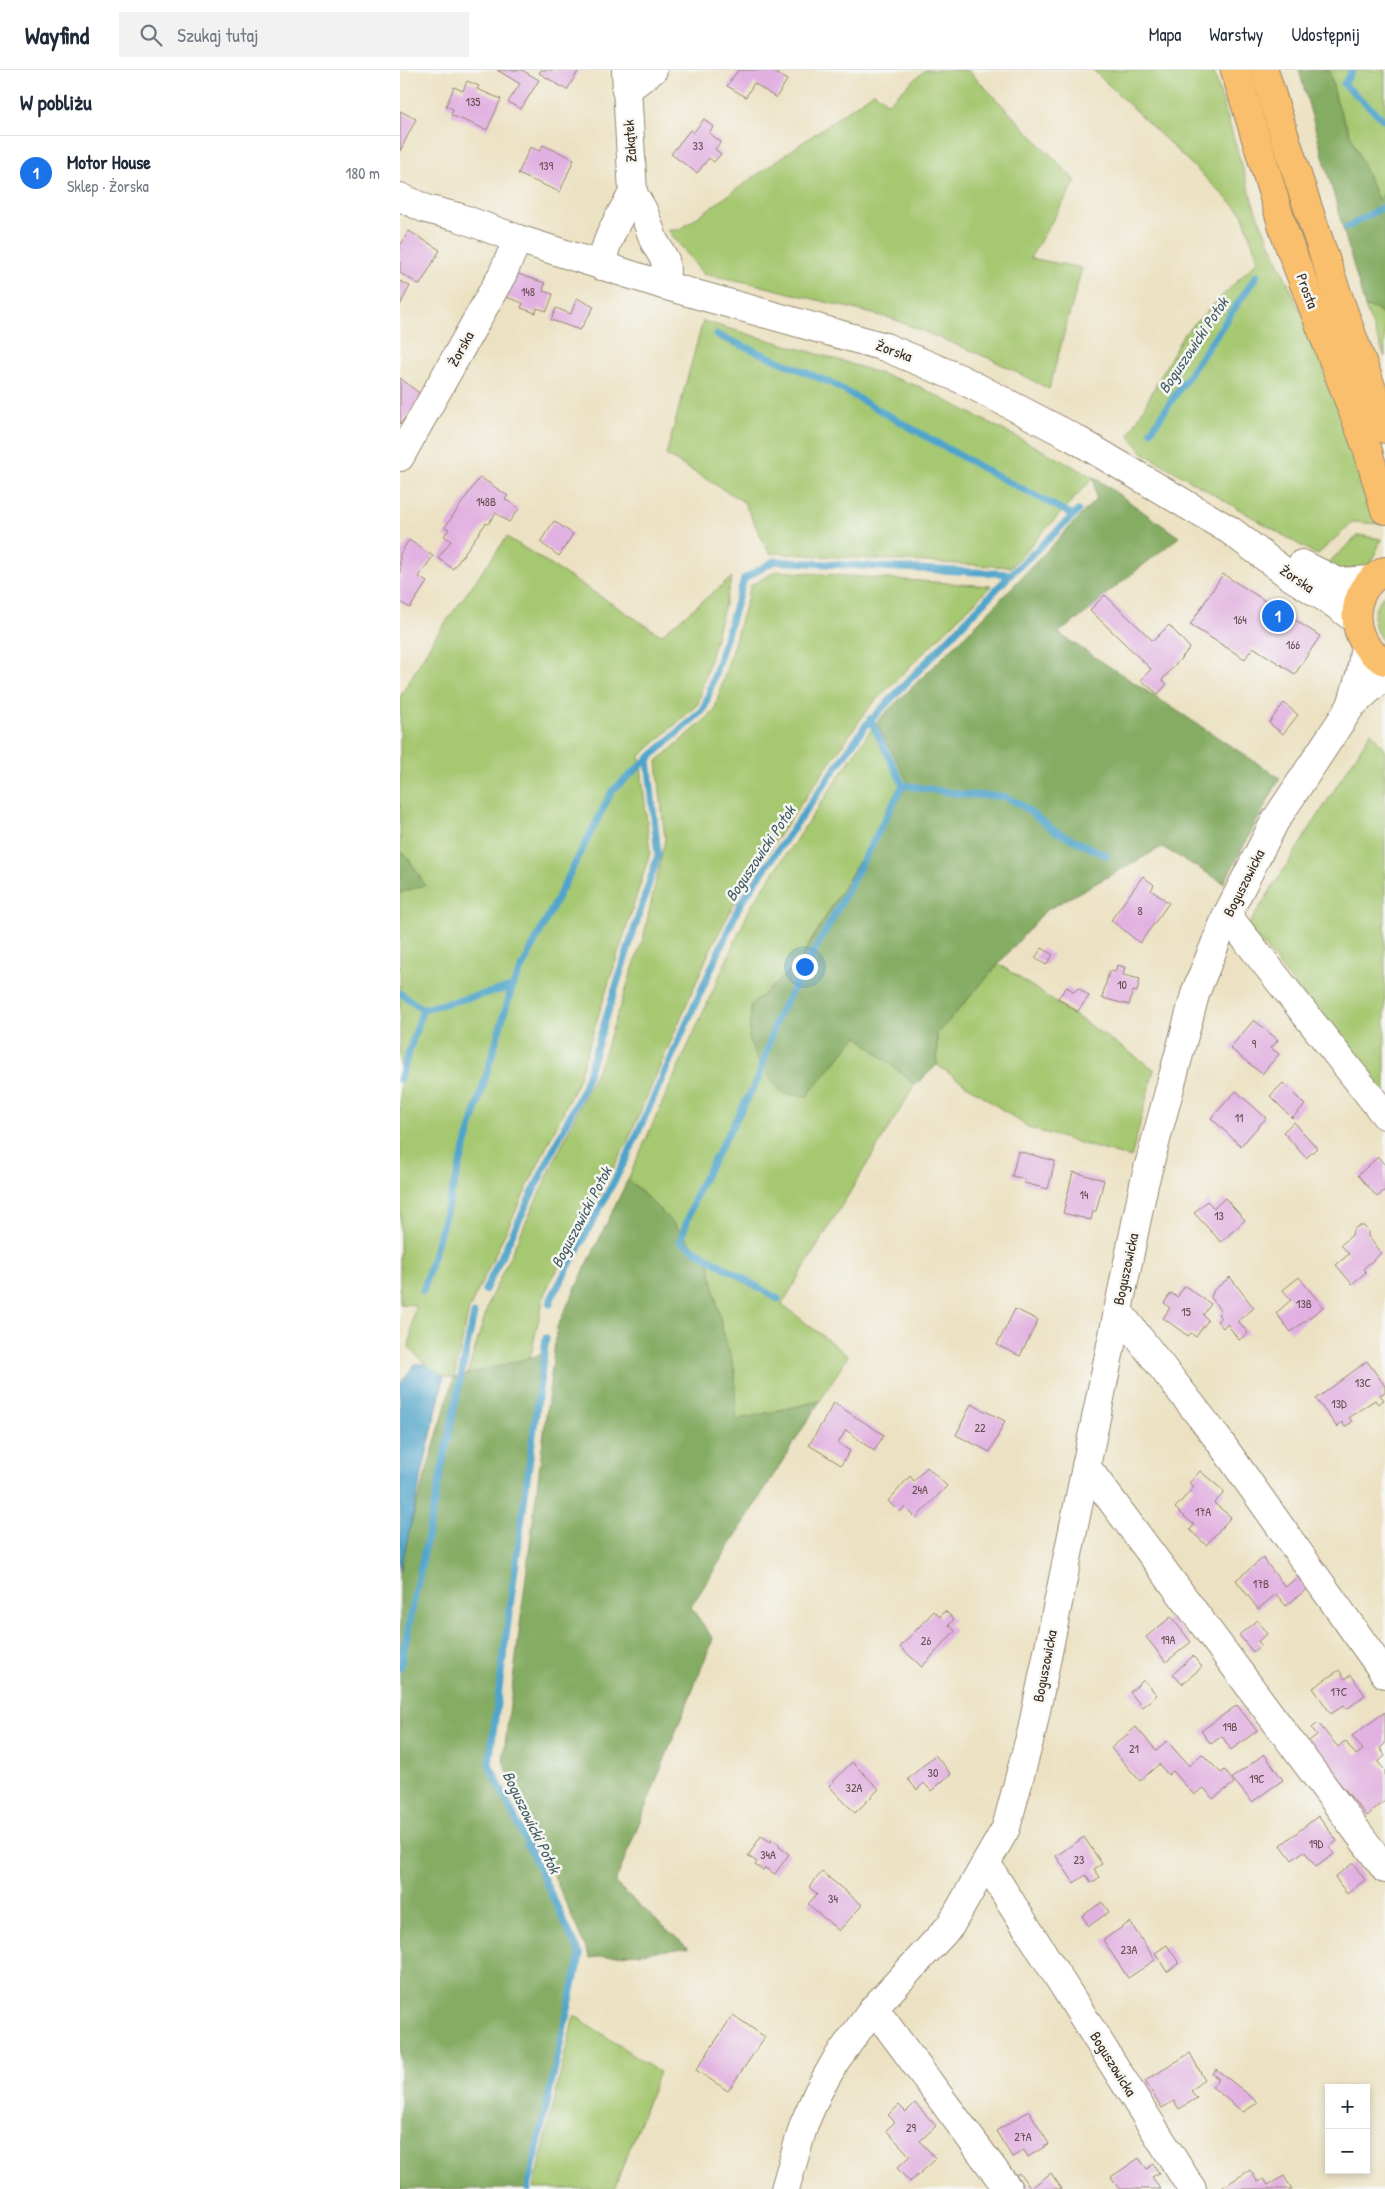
<!DOCTYPE html>
<html lang="pl">
<meta charset="utf-8">
<style>
:root{--surface:#fff;--page:#f2f2f3;--text:#1f2937;--muted:#747a83;--line:#e0e1e3;--accent:#1a73e8}
body{margin:0;font-family:"Patrick Hand",sans-serif;background:var(--page);color:var(--text)}
.controls{position:absolute;right:15px;bottom:15px;display:grid;overflow:hidden;border-radius:0px;box-shadow:0 2px 8px #0003}
.controls button{width:45px;height:45px;display:grid;place-items:center;padding:0;border:0;border-bottom:1px solid var(--line);background:var(--surface);color:var(--text);font:25px sans-serif}
.you{position:absolute;left:404px;top:896px;width:18px;height:18px;margin:-12px;border:4px solid #fff;border-radius:50%;background:#1a73e8;box-shadow:0 0 0 8px #1a73e833}
.badge{display:grid;place-items:center;width:32px;height:32px;border-radius:50%;background:var(--accent);color:#fff;font-size:16px;font-weight:700}
.pin{position:absolute;translate:-50% -50%;border:2px solid #fff;box-shadow:0 1px 5px #0006}
.list{margin:0;padding:0;list-style:none}
h2{display:flex;justify-content:space-between;align-items:center;height:65px;margin:0;padding:0 20px;font-size:21px}
h2 small{font-size:16px;font-weight:400;color:var(--muted)}
.list li{display:grid;grid-template-columns:32px 1fr auto;gap:15px;align-items:center;box-sizing:border-box;height:75px;padding:0 20px;border-top:1px solid var(--line)}
.list b{display:block;font-size:19px;white-space:nowrap}
.list p{margin:0;font-size:16px;white-space:nowrap;color:var(--muted)}
.list em{font-size:16px;font-style:normal;color:var(--muted)}
.icon{flex:none;width:28px;height:28px;fill:none;stroke:currentColor;stroke-width:2;stroke-linecap:round;stroke-linejoin:round}
.map{position:relative;flex:none;width:985px;height:2119px;overflow:hidden}
header{display:flex;align-items:center;gap:30px;box-sizing:border-box;height:70px;padding:0 25px;background:var(--surface);border-bottom:1px solid var(--line)}
header strong{font-size:24px}
nav{display:flex;gap:28px;margin-inline-start:auto;font-size:18px}
.search{width:350px;height:45px;background:var(--page);display:flex;align-items:center;gap:12px;box-sizing:border-box;padding:0 18px;border-radius:0px;color:var(--muted);font-size:19px}
main{display:flex}
aside{flex:1;background:var(--surface)}
.map>svg:first-child{display:block}
</style>
<header>
<strong>Wayfind</strong>
<div class="search"><svg class="icon" aria-label="search" viewBox="0 0 24 24"><circle cx="10" cy="10" r="6"/><path d="M15 15l6 6"/></svg>Szukaj tutaj</div>
<nav><a>Mapa</a><a>Warstwy</a><a>Udostępnij</a></nav>
</header>
<main>
<aside>
<h2>W pobliżu<small></small></h2>
<ul class="list">
<li><span class="badge">1</span><div><b>Motor House</b><p>Sklep · Żorska</p></div><em>180 m</em></li>
</ul>
</aside>
<div class="map">
<svg width="985" height="2119" viewBox="0 0 985 2119">
<rect width="100%" height="100%" fill="#f6f6f2"/>
<filter id="ink" filterUnits="userSpaceOnUse"><feTurbulence type="fractalNoise" baseFrequency=".02" numOctaves="2"/><feDisplacementMap in="SourceGraphic" scale="10" xChannelSelector="R" yChannelSelector="G"/><feConvolveMatrix kernelMatrix="1 2 1 2 8 2 1 2 1" color-interpolation-filters="sRGB"/></filter>
<filter id="wash" filterUnits="userSpaceOnUse"><feTurbulence type="fractalNoise" baseFrequency=".0096" numOctaves="4" result="noise"/><feDisplacementMap in="SourceGraphic" scale="20" xChannelSelector="R" yChannelSelector="G"/><feGaussianBlur stdDeviation="1.12" result="paint"/><feColorMatrix in="noise" values="0 0 0 0 0 0 0 0 0 0 0 0 0 0 0 0 0 1.4 0 .05"/><feComposite in="paint" operator="in"/></filter>
<g filter="url(#wash)">
<rect width="100%" height="100%" fill="#ece2c3"/>
<g fill="#a6c871" stroke="#707948">
<path d="M525,0H568L676,111L630,188L682,198L649,319L591,289L493,249L350,213L303,204L268,160H279L474,22L488,33Z"/>
<path d="M693,0H813L856,142L908,258L973,429L980,454L953,452L917,485L743,383L729,365L783,265L858,190L842,143Z"/>
<path d="M929,0H985V122L978,130L937,33Z"/>
<path d="M965,237L977,239L985,248V287Z"/>
<path d="M303,251L442,291L518,316L694,407L611,497L369,483L344,432L266,385Z"/>
<path d="M959,465L981,469L974,488L964,502L926,498L932,489Z"/>
<path d="M107,467L261,565L332,507L298,634L240,686L250,783L177,1013L69,1239L54,1308C35,1306 22,1291 9,1278L15,1235L0,1234V823L24,814L6,785L0,782V627L33,570Z"/>
<path d="M377,501L591,516L470,636L344,815L310,880L226,1075L145,1222L130,1288L67,1305L90,1229L202,989L243,869L265,770L257,691L314,642L351,515Z"/>
<path d="M985,524V573C970,559 971,538 985,524Z"/>
<path d="M476,652L510,714L476,763L397,895L351,935L406,1027L457,966L515,1015L382,1234L448,1286L420,1331L336,1350L335,1301L322,1258L309,1193L269,1149L228,1109L351,836Z"/>
<path d="M971,662L985,680V1029L848,856Z"/>
<path d="M599,894L754,999L731,1088L629,1058L537,995V964Z"/>
<path d="M174,1945L259,2002L214,2119H134Z"/>
</g>
<g fill="#84ac63" stroke="#606b40">
<path d="M899,0H929L937,33L978,130L985,122V248L977,239L965,237Z"/>
<path d="M694,407L779,467L705,525L690,540L658,563L880,708L824,813L762,777L645,841L537,964V995L515,1015L457,966L406,1027L383,1024L362,998L349,971L351,935L397,895L476,763L509,714L476,652L576,555L696,429Z"/>
<path d="M0,782L6,785L25,815L0,823Z"/>
<path d="M228,1109L269,1149L309,1193L322,1258L335,1301L336,1350L420,1331L291,1537L313,1569L215,1813L288,1878L190,1888L103,1691L157,1257Z"/>
<path d="M143,1284L89,1694L180,1885L128,2119H0V1490L54,1308Z"/>
</g>
<path fill="#4fa4cb" stroke="#456774" d="M15,1294H25L44,1307L0,1502V1314Z"/>
<g fill="none" stroke-linecap="round" stroke-linejoin="round">
<g stroke="#4fa4cb" stroke-width="7">
<path d="M953,0L944,14L985,51"/>
<path d="M947,157L985,136"/>
<path d="M317,265L431,313L591,403L673,445"/>
<path d="M751,361L857,205"/>
<path d="M503,715L567,725L603,726L620,734L655,761L707,786"/>
<path d="M0,923L23,939L112,917L212,721L304,639L344,509L374,491L611,504"/>
<path d="M0,1009L23,939"/>
<path d="M85,1220L184,1017L258,785L248,689"/>
<path d="M23,1221L112,917"/>
<path d="M378,1229L280,1171L299,1117L358,1009L377,948L436,842L503,715L470,649"/>
<path d="M150,1234L151,1229L226,1089L340,834L466,655L611,504L678,441"/>
<path d="M0,1598L74,1244"/>
<path d="M128,2119L180,1885L89,1694L146,1268"/>
</g>
</g>
<g id="blocks">
<g fill="#e1b1e1">
<path d="M97,0H122L139,10L121,39L108,32L120,14Z"/>
<path d="M141,0H179L167,20L139,3Z"/>
<path d="M338,0H371L387,10L376,28L354,13L346,27L327,16Z"/>
<path d="M67,11L79,16L77,19L101,29L87,60L51,45L53,39L46,36L54,17L63,21Z"/>
<path d="M0,41L16,49L0,81Z"/>
<path d="M304,49L313,57L309,63L321,72L315,79L321,84L314,92L309,88L297,103L271,84L290,60L293,63Z"/>
<path d="M143,75L174,89L160,122L118,104L130,77L140,81Z"/>
<path d="M9,161L40,180L20,215L0,203V176Z"/>
<path d="M115,203L145,213L143,221L153,224L147,241L137,238L136,243L121,238L123,233L106,227Z"/>
<path d="M0,211L10,216L0,235Z"/>
<path d="M177,228L194,237L180,260L151,250L156,238L171,244Z"/>
<path d="M0,308L23,326L0,354Z"/>
<path d="M80,407L108,426L105,429L119,439L109,452L96,443L88,454L86,453L53,499L38,488L51,471L44,466L49,459L45,457Z"/>
<path d="M154,451L173,464L159,486L140,472Z"/>
<path d="M9,470L33,486L19,507L27,512L10,538L0,532V484Z"/>
<path d="M823,504L920,566L895,604L853,577L845,589L790,555Z"/>
<path d="M705,525L753,571L769,555L790,578L762,610L767,614L758,624L741,610L751,599L690,540Z"/>
<path d="M884,633L898,645L883,664L869,653Z"/>
<path d="M743,806L754,815L751,820L769,833L740,873L711,850Z"/>
<path d="M642,878L653,885L646,895L635,888Z"/>
<path d="M717,895L725,897L723,905L740,909L737,922L733,921L729,935L702,928L709,901L715,902Z"/>
<path d="M667,917L674,922L678,918L689,926L677,942L658,928Z"/>
<path d="M854,950L878,970L871,978L879,984L862,1004L830,978Z"/>
<path d="M883,1013L905,1035L892,1048L870,1026Z"/>
<path d="M836,1021L866,1048L841,1076L811,1048Z"/>
<path d="M894,1052L917,1078L906,1088L883,1062Z"/>
<path d="M618,1081L655,1091L648,1119L624,1113L625,1109L612,1106Z"/>
<path d="M978,1087L985,1095V1120L977,1127L958,1105Z"/>
<path d="M673,1102L704,1110L696,1141H693L691,1150L663,1143Z"/>
<path d="M825,1128L845,1150L821,1172L794,1143L807,1131L814,1138Z"/>
<path d="M958,1156H964L968,1161V1166L981,1183L963,1199L966,1202L952,1214L936,1195L949,1184L941,1175L952,1165L953,1160Z"/>
<path d="M830,1207L854,1238L838,1251L848,1263L839,1270L827,1254L823,1258L817,1251L821,1248L818,1244L821,1242L811,1227L814,1220Z"/>
<path d="M899,1207L923,1237L891,1262L876,1243L891,1230L883,1220Z"/>
<path d="M785,1216L811,1234L803,1245L808,1250L796,1267L791,1263L788,1266L763,1248L770,1238L764,1233L771,1223L777,1227Z"/>
<path d="M615,1239L638,1250L620,1286L597,1275Z"/>
<path d="M967,1291L985,1316V1322L980,1325L984,1330L978,1334L975,1330L949,1347L952,1352L945,1357L942,1352L937,1357L916,1329Z"/>
<path d="M434,1333L484,1365L474,1381L446,1360L438,1373L450,1381L441,1395L409,1375Z"/>
<path d="M571,1334L605,1351L590,1382L556,1365Z"/>
<path d="M527,1397L547,1416L516,1448L505,1437L499,1442L488,1431L510,1406L514,1411Z"/>
<path d="M800,1401L825,1422L814,1433L831,1447L806,1475L790,1460L794,1455L775,1438L794,1417L789,1413Z"/>
<path d="M863,1488L885,1517L898,1507L907,1519L886,1536L876,1524L858,1539L836,1510Z"/>
<path d="M534,1541L540,1547L545,1541L554,1549L549,1555L555,1561L522,1597L500,1577Z"/>
<path d="M771,1547L791,1572L766,1592L746,1567Z"/>
<path d="M857,1550L867,1564L858,1571L861,1575L853,1582L839,1565Z"/>
<path d="M793,1586L802,1597L782,1614L773,1604Z"/>
<path d="M939,1600L945,1609L951,1605L965,1625L947,1639L944,1635L931,1644L913,1618Z"/>
<path d="M744,1610L757,1625L742,1637L730,1622Z"/>
<path d="M837,1635L857,1661L831,1680L822,1666L811,1674L801,1661Z"/>
<path d="M985,1642V1674L980,1678L985,1686L978,1692L985,1700V1731L967,1746L906,1673L917,1665L912,1658L918,1653L938,1677L945,1671L956,1685L963,1680L952,1666Z"/>
<path d="M736,1657L756,1680L767,1671L789,1696L802,1684L821,1703L825,1700L834,1713L813,1729L804,1718L794,1725L773,1701L768,1705L759,1694L740,1711L711,1678Z"/>
<path d="M864,1684L883,1710L852,1732L832,1708Z"/>
<path d="M535,1685L551,1704L531,1721L524,1713L517,1720L508,1709Z"/>
<path d="M452,1692L479,1719L455,1743L429,1716Z"/>
<path d="M918,1746L937,1771L929,1777L934,1784L916,1797L904,1781L892,1790L881,1775Z"/>
<path d="M361,1766L371,1772L372,1769L380,1775L379,1777L389,1784L375,1804L365,1798L363,1800L355,1795L357,1792L348,1786Z"/>
<path d="M684,1767L702,1794L694,1799L700,1807L692,1813L686,1805L674,1813L656,1786Z"/>
<path d="M953,1793L965,1810L947,1824L935,1807Z"/>
<path d="M422,1802L462,1835L439,1861L408,1834L417,1824L409,1817Z"/>
<path d="M702,1832L709,1842L689,1856L682,1846Z"/>
<path d="M730,1852L755,1890L728,1908L703,1870Z"/>
<path d="M767,1875L779,1893L767,1902L755,1883Z"/>
<path d="M333,1945L365,1967L328,2021L296,2000Z"/>
<path d="M790,1983L804,2009L791,2021L797,2028L779,2039L774,2031L762,2038L745,2011Z"/>
<path d="M816,1999L844,2021L858,2033L843,2042L812,2017L819,2009L812,2004Z"/>
<path d="M515,2033L536,2056L520,2071L536,2089L510,2112L497,2098L510,2086L486,2060L495,2052L488,2045L499,2035L506,2042Z"/>
<path d="M629,2041L649,2074L628,2087L624,2080L612,2087L596,2061Z"/>
<path d="M739,2088L747,2099L753,2094L759,2103L752,2107L761,2119H719L711,2107Z"/>
<path d="M850,2100L858,2112L864,2109L868,2115L884,2106L892,2119H824L823,2117Z"/>
<path d="M619,2103L631,2118L651,2103L662,2119H616L609,2110Z"/>
</g>
</g>
</g>
<g filter="url(#ink)">
<use href="#blocks" fill-opacity="0" stroke="#948670" stroke-width="1"/>
<g fill="none" stroke-linecap="round" stroke-linejoin="round">
<defs>
<g id="minor">
<path d="M226,0L233,123L243,140L254,171L265,190L266,201L263,215"/>
<path d="M226,20L253,0"/>
<path d="M0,127L26,139L58,147L118,169L263,215L485,277L561,309L674,368L831,461L890,506L932,532L956,550"/>
<path d="M201,196C206,168 219,147 233,123"/>
<path d="M0,387L102,205L118,169"/>
<path d="M902,494L938,512L971,510"/>
<path d="M951,636L961,602L965,575"/>
<path d="M827,845L985,1045"/>
<path d="M718,1241L815,1365L985,1604"/>
<path d="M686,1396L985,1799"/>
<path d="M586,1793L792,2119"/>
<path d="M474,1938L608,2119"/>
<path d="M385,2119L404,2054L418,2022L436,1990L474,1938L550,1856L606,1758L632,1660L744,1114L796,921L827,845L875,751L951,636L985,605"/>
</g>
<g id="major">
<path d="M835,0L886,167L968,381L985,440"/>
<path d="M864,0C900,117 938,232 982,345L985,359"/>
<path d="M985,501C947,519 947,573 985,591"/>
</g>
</defs>
<use href="#minor" stroke="#948670" stroke-width="30"/>
<use href="#major" stroke="#948670" stroke-width="30"/>
<use href="#minor" stroke="#fff" stroke-width="28"/>
<use href="#major" stroke="#f9bf6d" stroke-width="28"/>
</g>
</g>
<g text-anchor="middle" stroke-width="5" stroke-linejoin="round" paint-order="stroke">
<g font-size="12" fill="#644c4f">
<text x="73" y="36">135</text>
<text x="298" y="80">33</text>
<text x="146" y="100">139</text>
<text x="128" y="226">148</text>
<text x="86" y="436">148B</text>
<text x="840" y="554">164</text>
<text x="893" y="579">166</text>
<text x="740" y="845">8</text>
<text x="722" y="919">10</text>
<text x="854" y="978">9</text>
<text x="839" y="1052">11</text>
<text x="684" y="1129">14</text>
<text x="819" y="1150">13</text>
<text x="904" y="1238">13B</text>
<text x="786" y="1246">15</text>
<text x="963" y="1317">13C</text>
<text x="939" y="1338">13D</text>
<text x="580" y="1362">22</text>
<text x="520" y="1424">24A</text>
<text x="803" y="1446">17A</text>
<text x="861" y="1518">17B</text>
<text x="768" y="1574">19A</text>
<text x="526" y="1575">26</text>
<text x="939" y="1626">17C</text>
<text x="830" y="1661">19B</text>
<text x="734" y="1683">21</text>
<text x="533" y="1707">30</text>
<text x="857" y="1713">19C</text>
<text x="454" y="1722">32A</text>
<text x="916" y="1778">19D</text>
<text x="368" y="1789">34A</text>
<text x="679" y="1794">23</text>
<text x="433" y="1833">34</text>
<text x="729" y="1884">23A</text>
<text x="511" y="2062">29</text>
<text x="623" y="2071">27A</text>
</g>
<g font-size="15" fill="#3b2a1e" stroke="#f6f6f2">
<text transform="translate(230 71) rotate(-94)" y="5">Zakątek</text>
<text transform="translate(907 221) rotate(69)" y="5">Prosta</text>
<text transform="translate(61 279) rotate(-61)" y="5">Żorska</text>
<text transform="translate(494 281) rotate(20)" y="5">Żorska</text>
<text transform="translate(897 509) rotate(34)" y="5">Żorska</text>
<text transform="translate(844 813) rotate(-63)" y="5">Boguszowicka</text>
<text transform="translate(726 1199) rotate(-78)" y="5">Boguszowicka</text>
<text transform="translate(645 1596) rotate(-79)" y="5">Boguszowicka</text>
<text transform="translate(713 1994) rotate(58)" y="5">Boguszowicka</text>
</g>
<g font-size="16" font-style="italic" fill="#435b63" stroke="#f6f6f2">
<text transform="translate(793 275) rotate(-56)" y="6">Boguszowicki Potok</text>
<text transform="translate(360 783) rotate(-56)" y="6">Boguszowicki Potok</text>
<text transform="translate(181 1147) rotate(-62)" y="6">Boguszowicki Potok</text>
<text transform="translate(132 1752) rotate(64)" y="6">Boguszowicki Potok</text>
</g>
</g>
</svg>
<div class="controls">
<button>+</button>
<button>−</button>
</div>
<div class="you"></div>
<div class="pin badge" style="left:878px;top:546px">1</div>
</div>
</main>
